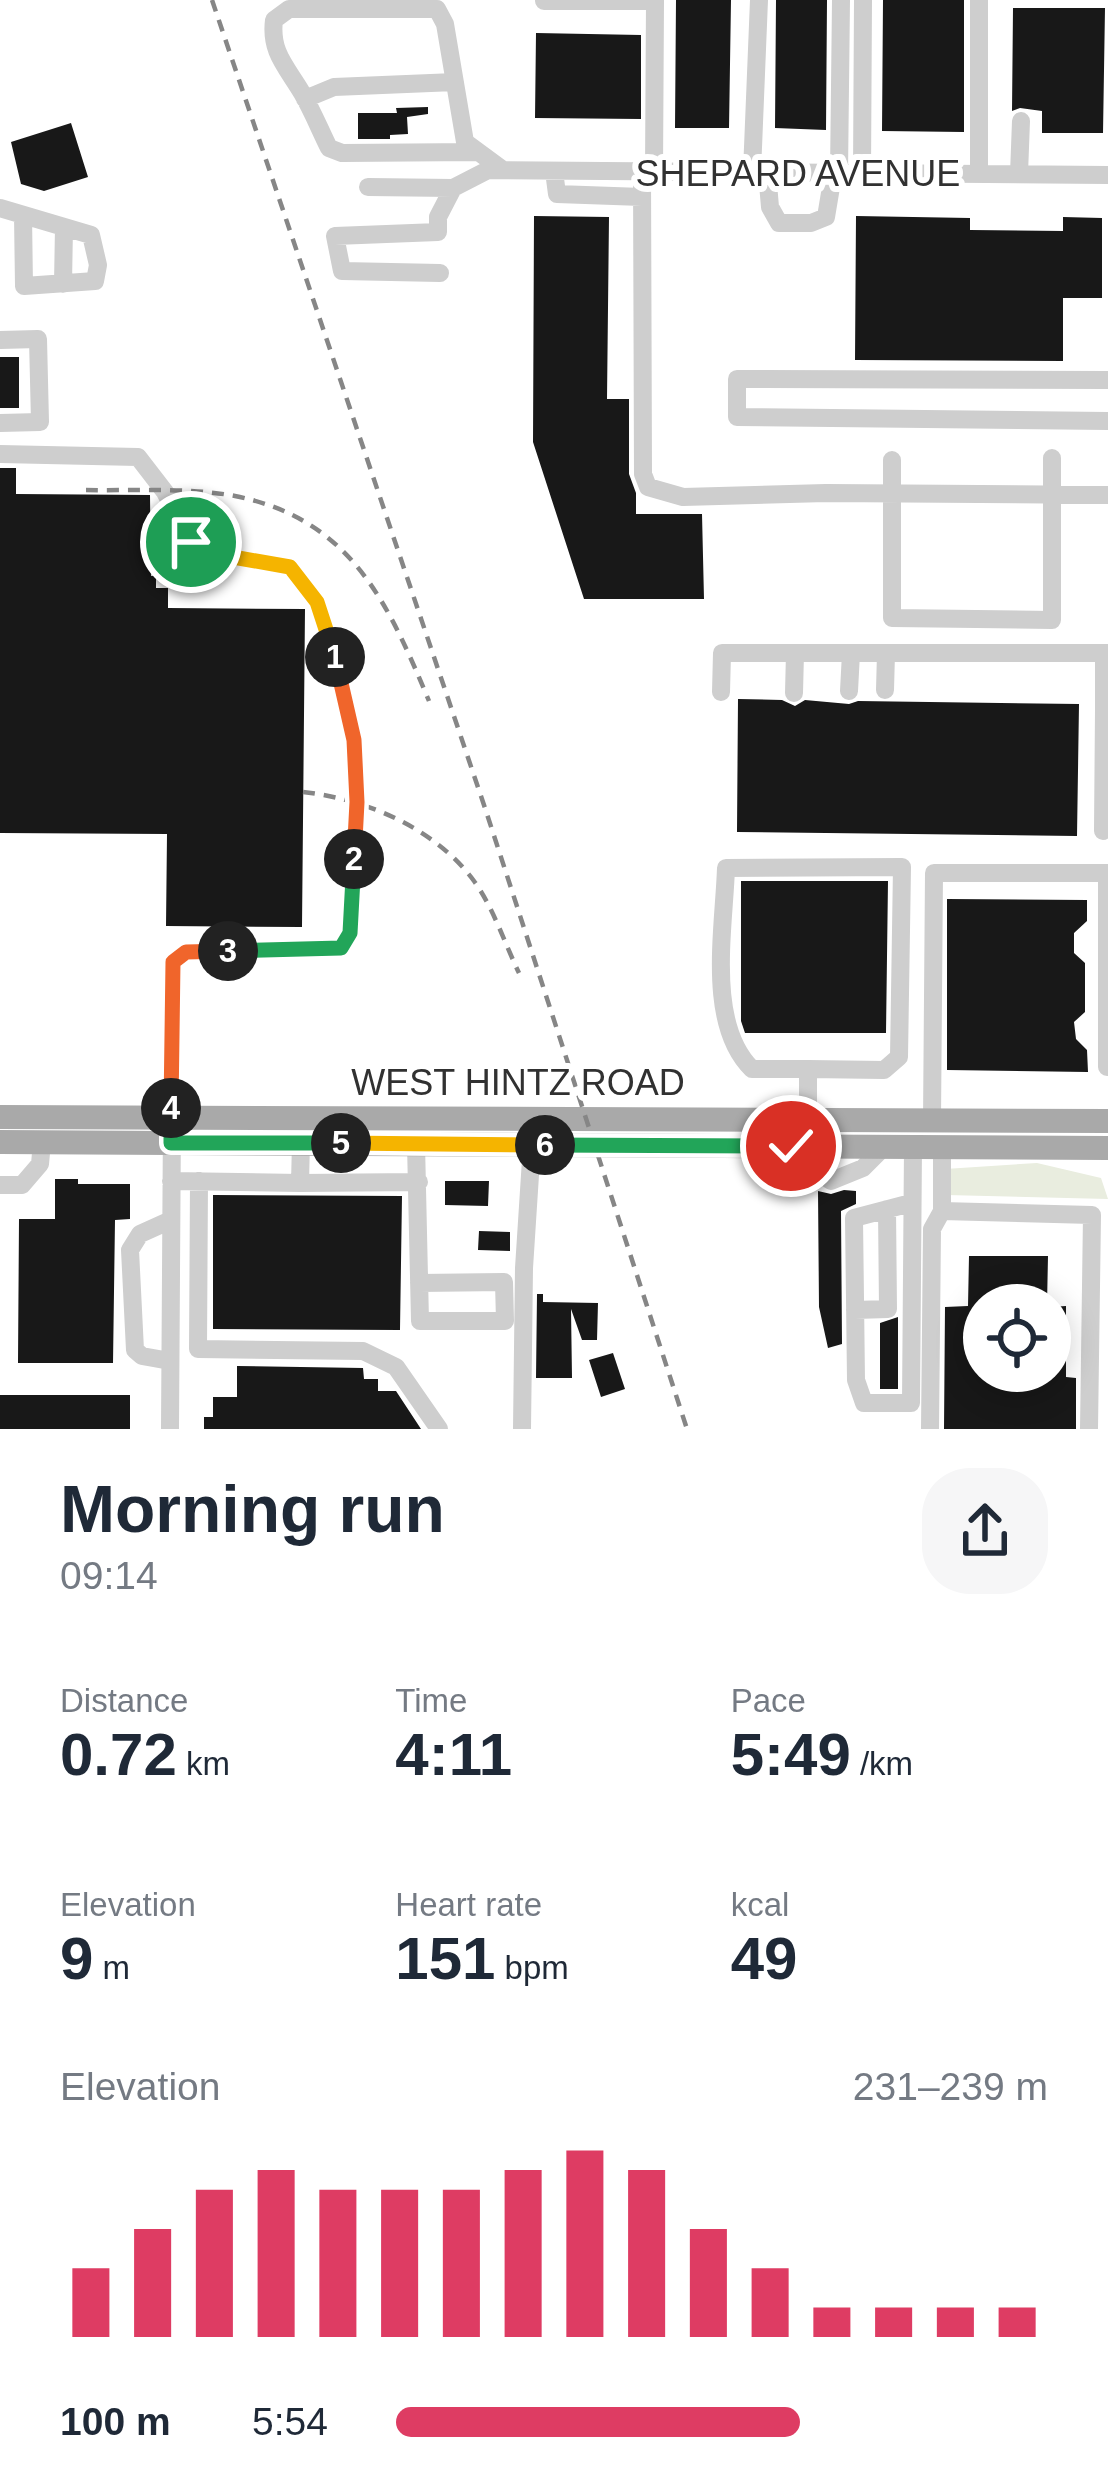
<!DOCTYPE html>
<meta charset="utf-8">
<style>
:root{--surface:#fff;--page:#f6f6f7;--text:#1f2937;--muted:#747a83;--accent:#de3c63}
body{margin:0;font-family:Arial,sans-serif;background:var(--page);color:var(--text);height:100vh;display:flex;flex-direction:column;font-size:45px;white-space:nowrap}
*{box-sizing:border-box;margin:0}
p{font-size:39px;color:var(--muted)}
.icon{flex:none;width:66px;height:66px;fill:none;stroke:currentColor;stroke-width:2;stroke-linecap:round;stroke-linejoin:round}
.map{position:relative;height:1429px;overflow:hidden}
.panel{display:flex;flex-direction:column;background:var(--surface);flex:1}
.panel>*{flex:none}
.buttons{position:absolute;left:963px;top:1284px;display:grid;gap:24px}
.buttons a{display:grid;place-items:center;width:108px;height:108px;border-radius:50%;background:var(--surface);box-shadow:0 6px 30px #0003;font-size:60px}
.pin{position:absolute;display:grid;place-items:center;width:102px;height:102px;color:#fff;margin:-51px;border:6px solid #fff;border-radius:50%;box-shadow:0 3px 12px #0007}
.km{position:absolute;width:60px;height:60px;margin:-30px;border-radius:50%;background:#222;color:#fff;font-size:33px;line-height:60px;text-align:center}
.round{display:grid;place-items:center;flex:none;width:126px;height:126px;border-radius:48px;background:var(--page)}
.head{display:flex;align-items:center;justify-content:space-between;height:204px;padding:0 60px}
h1{font-size:66px;font-weight:700;line-height:90px}
.stats{display:grid;grid-template-columns:repeat(3,1fr);gap:18px;height:204px;padding:12px 60px}
.stats div{display:grid;align-content:center}
.stats b{font-size:60px;font-weight:700}
.stats small{font-size:33px;font-weight:400}
.stats p{font-size:33px}
.chart{height:336px;padding:24px 60px}
.chart p{display:flex;justify-content:space-between}
.chart svg{width:100%;height:216px;margin-top:12px;stroke:var(--accent);stroke-width:6}
ul{padding:0 60px;list-style:none;font-size:39px}
li{display:grid;grid-template-columns:192px 144px 1fr;align-items:center;height:90px}
li i{height:30px;border-radius:15px;background:var(--accent)}
.map>svg:first-child{display:block}
.green{fill:#e9eddf}
.building{fill:#181818}
.lines{fill:none;stroke-linecap:round;stroke-linejoin:round}
.minor{stroke:#cecece;stroke-width:18}
.major{stroke:#a9a9a9;stroke-width:24}
.rail{stroke:#868686;stroke-width:4.5;stroke-dasharray:12 9;stroke-linecap:butt}
.split-1-casing{stroke:#fff;stroke-width:24}
.split-2-casing{stroke:#fff;stroke-width:24}
.split-3-casing{stroke:#fff;stroke-width:24}
.split-4-casing{stroke:#fff;stroke-width:24}
.split-5-casing{stroke:#fff;stroke-width:24}
.split-6-casing{stroke:#fff;stroke-width:24}
.split-7-casing{stroke:#fff;stroke-width:24}
.split-1{stroke:#f5b400;stroke-width:15}
.split-2{stroke:#f0652b;stroke-width:15}
.split-3{stroke:#22a559;stroke-width:15}
.split-4{stroke:#f0652b;stroke-width:15}
.split-5{stroke:#22a559;stroke-width:15}
.split-6{stroke:#f5b400;stroke-width:15}
.split-7{stroke:#22a559;stroke-width:15}
.labels{text-anchor:middle;stroke-width:12;stroke-linejoin:round;paint-order:stroke}
.street-label{font-size:36px;fill:#313131;stroke:#fff}
</style>
<div class="map">
<svg width="1108" height="1429" viewBox="0 0 1108 1429">
<rect width="100%" height="100%" fill="#fff"/>
<!-- green -->
<path class="green" d="M1037,1163L1101,1178L1108,1199L946,1195L945,1169Z"/>
<!-- building -->
<path class="building" d="M676,0H731L729,128H675Z
M776,0H827L826,130L775,128Z
M883,0H964V132L882,131Z
M1013,8H1105L1103,133H1042V111L1020,108L1012,111Z
M536,33L641,35V119L535,118Z
M428,107V114L407,117L408,134L390,135V139H358V113H397L396,108Z
M71,123L88,177L44,191L21,184L11,142Z
M534,216L609,217L607,399H629V474L636,493V514H702L704,599H584L533,442Z
M856,216L970,218V230L1063,231V217L1102,218V298H1063V361L855,360Z
M0,357H19V408H0Z
M0,468H16V494L150,495L151,576H156V588H168V608L305,609L302,927L166,926L167,834L0,833Z
M738,699L782,700L795,706L805,700L849,704L858,701L1079,704L1077,836L737,832Z
M741,881H888L886,1033H745L741,1021Z
M947,899L1087,900V921L1074,933V953L1085,963V1012L1074,1022L1076,1039L1087,1050L1088,1072L947,1070Z
M55,1179H78V1184H130V1219L115,1220L113,1363H18L19,1219H55Z
M445,1181H489L488,1206L445,1205Z
M844,1190L856,1191V1204L841,1211L842,1344L828,1348L819,1307L818,1191L831,1194Z
M213,1195L402,1196L400,1330L213,1329Z
M479,1231L510,1232V1251L478,1250Z
M969,1256H1048L1047,1305H984V1371H1050V1307L1066,1306V1377L1076,1378V1429H944L945,1307L968,1306Z
M537,1294H543V1302L598,1303L597,1340H582L571,1309L572,1378H536Z
M898,1317V1389H880V1323Z
M613,1353L625,1389L601,1397L589,1360Z
M237,1366L363,1368L364,1379H378V1391H396L421,1429H204V1417H213V1397H237Z
M0,1395H130V1429H0Z"/>
<g class="lines">
<!-- minor -->
<path class="minor" d="M544,1H655L654,171
M305,99L334,87L455,82
M477,152L342,153L329,148C320,130 312,110 302,93C286,66 270,52 274,20L289,9H437L445,24L465,142L503,170
M554,171L557,194L642,197
M642,171L643,474L648,487L683,497L826,493L1108,495
M752,172L759,0
M767,172L770,207L779,223H811L826,217L831,187L839,173L841,0
M862,173L863,0
M979,174V0
M1019,174L1021,121
M368,187L453,188L488,170L1108,175
M0,208L91,235L98,265L95,281L24,286L23,215
M440,273L342,271L335,236L438,232V217L453,188
M63,284L64,227
M0,340L38,339L40,422L0,423
M1108,380L737,379V417L1108,421
M0,454L138,457L165,492L191,542L216,554L290,567L317,602L330,636L354,741L357,802L349,933L341,948L186,952L173,962L170,1429
M892,460V618L1052,620V458
M1104,653V710
M885,690L886,653
M849,691L851,653
M721,692L722,653H1108
M794,693L795,653
M1103,831L1104,710H1108
M808,1120V1069L884,1070L899,1057L902,867L726,868C724,929 706,1024 752,1069H808
M932,1121L934,873H1107V1067
M301,1142L300,1183L419,1182
M416,1144L420,1321H505L504,1282L419,1283
M791,1146L801,1162L831,1181L863,1168L884,1147
M942,1147V1211L1092,1215L1089,1429
M171,1181L300,1183
M199,1181L198,1349L363,1351L396,1367L439,1429
M0,1185H22L40,1164L42,1142
M911,1203L854,1218L856,1380L864,1403H911L913,1147
M855,1310L888,1309L887,1209
M170,1361L142,1356L135,1350L130,1250L140,1234L171,1220
M522,1429L524,1268L532,1144
M930,1429L932,1229L942,1211"/>
<!-- major -->
<path class="major" d="M0,1117L1108,1121
M0,1142L1108,1148"/>
<!-- rail -->
<path class="rail" d="M212,0L485,808L687,1429
M86,490C134,491 187,487 235,496C351,519 388,603 429,701
M303,792C366,799 435,828 474,881C493,907 505,944 519,973"/>
</g>
<g class="lines">
<!-- split-1 casing -->
<g class="split-1-casing">
<path id="split-1" d="M191,542L216,554L290,567L317,602L335,657"/>
</g>
<!-- split-2 casing -->
<g class="split-2-casing">
<path id="split-2" d="M335,657L354,740L357,802L354,859"/>
</g>
<!-- split-3 casing -->
<g class="split-3-casing">
<path id="split-3" d="M228,951L341,948L350,933L354,859"/>
</g>
<!-- split-4 casing -->
<g class="split-4-casing">
<path id="split-4" d="M171,1108L173,962L186,952L228,951"/>
</g>
<!-- split-5 casing -->
<g class="split-5-casing">
<path id="split-5" d="M171,1108V1143H341"/>
</g>
<!-- split-6 casing -->
<g class="split-6-casing">
<path id="split-6" d="M341,1143L545,1145"/>
</g>
<!-- split-7 casing -->
<g class="split-7-casing">
<path id="split-7" d="M545,1145L791,1146"/>
</g>
<!-- split-1 -->
<use href="#split-1" class="split-1"/>
<!-- split-2 -->
<use href="#split-2" class="split-2"/>
<!-- split-3 -->
<use href="#split-3" class="split-3"/>
<!-- split-4 -->
<use href="#split-4" class="split-4"/>
<!-- split-5 -->
<use href="#split-5" class="split-5"/>
<!-- split-6 -->
<use href="#split-6" class="split-6"/>
<!-- split-7 -->
<use href="#split-7" class="split-7"/>
</g>
<g class="labels">
<!-- street labels -->
<g class="street-label">
<text x="798" y="186">SHEPARD AVENUE</text>
<text x="518" y="1095">WEST HINTZ ROAD</text>
</g>
</g>
</svg>
<div class="buttons">
<a><svg class="icon" aria-label="locate" viewBox="0 0 24 24"><circle cx="12" cy="12" r="6"/><path d="M12 2v4M12 18v4M2 12h4M18 12h4"/></svg></a>
</div>
<div class="pin" style="left:191px;top:542px;background:#1e9e55"><svg class="icon" aria-label="arrive" viewBox="0 0 24 24"><path d="M6 21V4h12l-3 4 3 4H6"/></svg></div>
<div class="pin" style="left:791px;top:1146px;background:#d93025"><svg class="icon" aria-label="check" viewBox="0 0 24 24"><path d="M5 12l5 5 9-10"/></svg></div>
<b class="km" style="left:335px;top:657px">1</b>
<b class="km" style="left:354px;top:859px">2</b>
<b class="km" style="left:228px;top:951px">3</b>
<b class="km" style="left:171px;top:1108px">4</b>
<b class="km" style="left:341px;top:1143px">5</b>
<b class="km" style="left:545px;top:1145px">6</b>
</div>
<section class="panel">
<div class="head"><div><h1>Morning run</h1><p>09:14</p></div><a class="round"><svg class="icon" aria-label="share" viewBox="0 0 24 24"><path d="M12 15V3M7 8l5-5 5 5M5 13v7h14v-7"/></svg></a></div>
<div class="stats">
<div><p>Distance</p><b>0.72<small> km</small></b></div>
<div><p>Time</p><b>4:11</b></div>
<div><p>Pace</p><b>5:49<small> /km</small></b></div>
</div>
<div class="stats">
<div><p>Elevation</p><b>9<small> m</small></b></div>
<div><p>Heart rate</p><b>151<small> bpm</small></b></div>
<div><p>kcal</p><b>49</b></div>
</div>
<div class="chart"><p><span>Elevation</span>231–239 m</p>
<svg viewBox="0 0 160 44" preserveAspectRatio="none"><path d="M5 44V30M15 44V22M25 44V14M35 44V10M45 44V14M55 44V14M65 44V14M75 44V10M85 44V6M95 44V10M105 44V22M115 44V30M125 44V38M135 44V38M145 44V38M155 44V38"/></svg>
</div>
<ul>
<li><b>100 m</b>5:54<i style="width:62%"></i></li>
</ul>
</section>
